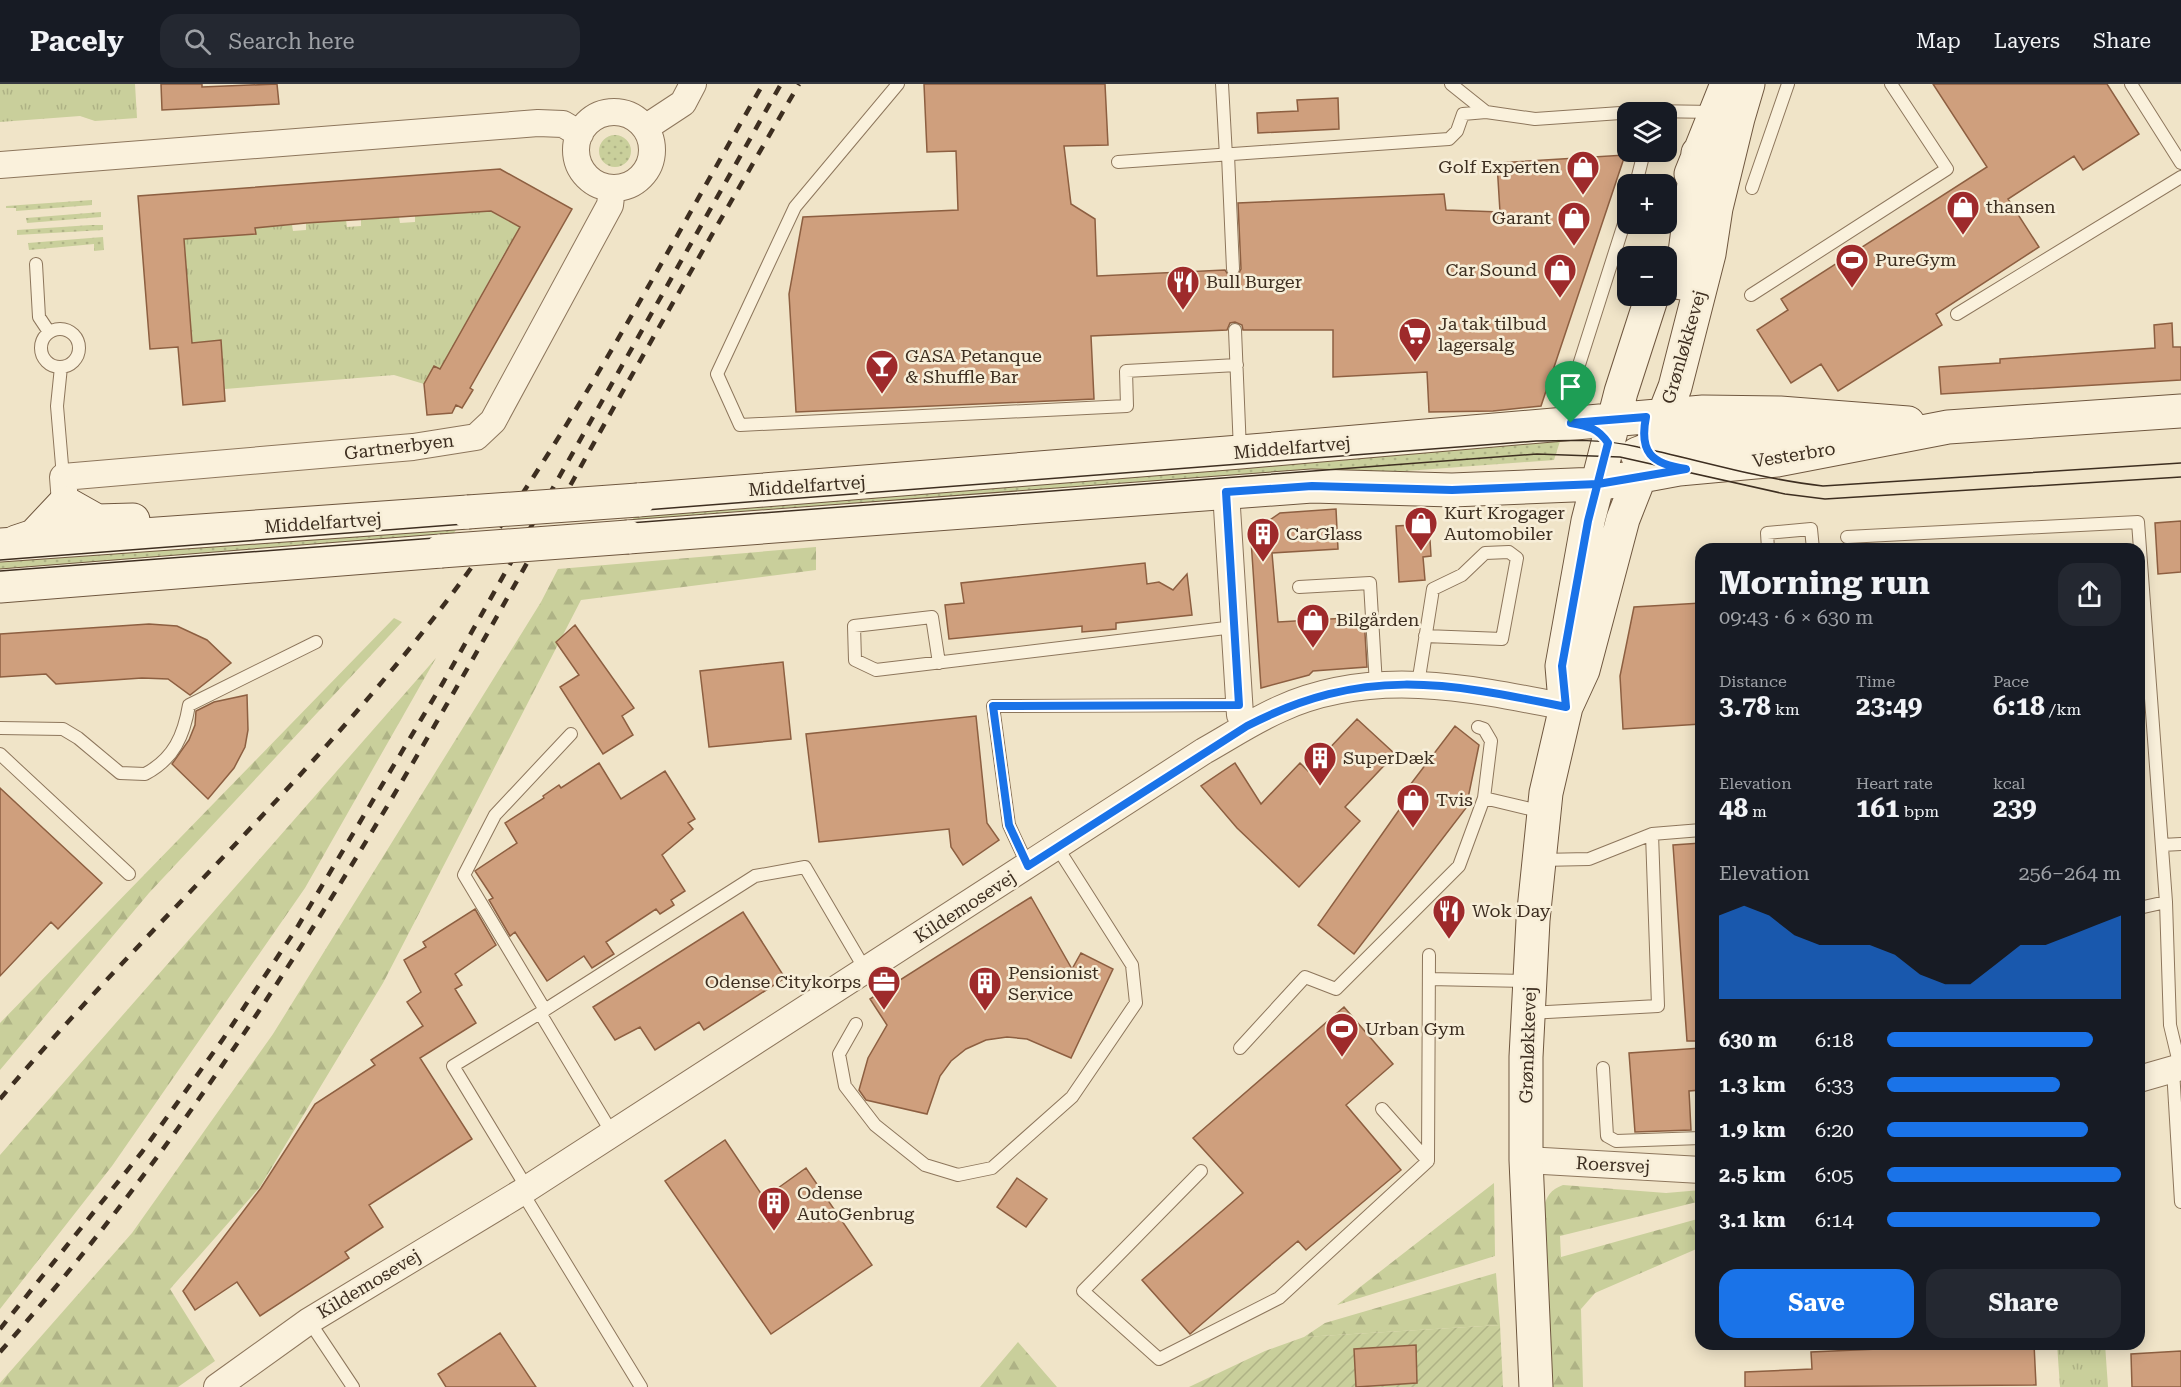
<!DOCTYPE html>
<meta charset="utf-8">
<style>
:root{--surface:#171b24;--page:#242831;--text:#f1f3f6;--muted:#9ea1a6;--line:#363941;--accent:#1a73e8}
body{margin:0;font-family:"Roboto Serif",serif;background:var(--page);color:var(--text);height:100vh;display:flex;flex-direction:column;font-size:22px;white-space:nowrap}
*{box-sizing:border-box;margin:0}
p{font-size:20px;color:var(--muted)}
.icon{flex:none;width:33px;height:33px;fill:none;stroke:currentColor;stroke-width:2;stroke-linecap:round;stroke-linejoin:round}
.map{position:relative;flex:1;overflow:hidden}
.panel{position:absolute;left:1695px;top:459px;width:450px;height:807px;display:flex;flex-direction:column;background:var(--surface);border-radius:18px;box-shadow:0 3px 15px #0003}
.panel>*{flex:none}
.controls{position:absolute;left:1617px;top:18px;display:grid;gap:12px}
.controls a{display:grid;place-items:center;width:60px;height:60px;border-radius:12px;background:var(--surface);box-shadow:0 3px 15px #0003;font-size:30px}
.pin{position:absolute;display:grid;place-items:center;width:51px;height:51px;color:#fff;margin:-62px -26px;border-radius:50% 50% 50% 0;rotate:-45deg;box-shadow:0 0 6px #0007}
.pin .icon{rotate:45deg}
.round{display:grid;place-items:center;flex:none;width:63px;height:63px;border-radius:18px;background:var(--page)}
.headline{display:flex;align-items:center;justify-content:space-between;height:102px;padding:0 24px}
h1{font-size:33px;font-weight:700;line-height:45px}
.figures{display:grid;grid-template-columns:repeat(3,1fr);gap:9px;height:102px;padding:6px 24px}
.figures div{display:grid;align-content:center}
.figures b{font-size:26px;font-weight:700}
.figures small{font-size:16px;font-weight:400}
.figures p{font-size:16px}
.chart{height:168px;padding:12px 24px}
.chart p{display:flex;justify-content:space-between}
.chart svg{width:100%;height:108px;margin-top:6px;fill:var(--accent);opacity:.7}
.action{display:flex;gap:12px;margin-top:auto;padding:12px 24px}
.action a{flex:1;height:69px;border-radius:18px;background:var(--accent);color:#fff;font-size:24px;font-weight:700;line-height:69px;text-align:center}
.action a+a{background:var(--page);color:var(--text)}
ul{padding:0 24px;list-style:none;font-size:20px}
li{display:grid;grid-template-columns:96px 72px 1fr;align-items:center;height:45px}
li i{height:15px;border-radius:8px;background:var(--accent)}
header{display:flex;align-items:center;gap:36px;box-sizing:border-box;height:84px;padding:0 30px;background:var(--surface);border-bottom:2px solid var(--line)}
header strong{font-size:28px}
nav{display:flex;gap:33px;margin-inline-start:auto;font-size:21px}
.search{width:420px;height:54px;background:var(--page);display:flex;align-items:center;gap:15px;box-sizing:border-box;padding:0 21px;border-radius:18px;color:var(--muted);font-size:22px}
.map>svg:first-child{display:block}
.grass{fill:url(#grass-dots)}
.forest{fill:url(#forest-firs)}
.park{fill:url(#park-tufts)}
.garden{fill:url(#garden-furrows)}
.building{fill:#cf9f7d;stroke:#8d5f41;stroke-width:1.5}
.lines{fill:none;stroke-linecap:round;stroke-linejoin:round}
.lane-casing{stroke:#8d765c;stroke-width:14}
.street-casing{stroke:#8d765c;stroke-width:28}
.secondary-casing{stroke:#6f573f;stroke-width:35}
.lane{stroke:#faf1dc;stroke-width:12}
.street{stroke:#faf1dc;stroke-width:26}
.secondary{stroke:#faf1dc;stroke-width:33}
.tram{stroke:#3d2e20;stroke-width:1.5}
.rail{stroke:#3d2e20;stroke-width:4.5;stroke-dasharray:10 10;stroke-linecap:butt}
.secondary-bridge-casing{stroke:#6f573f;stroke-width:35;stroke-linecap:butt}
.secondary-bridge{stroke:#faf1dc;stroke-width:33}
.route-casing{stroke:#fff;stroke-width:12}
.route{stroke:#1a73e8;stroke-width:8}
.labels{text-anchor:middle;stroke-width:5;stroke-linejoin:round;paint-order:stroke}
.poi-label{font-size:18px;fill:#3d2e20;stroke:#f7eed8;text-anchor:start}
.street-label{font-size:18px;fill:#3d2e20;stroke:#f7eed8}
</style>
<header>
<strong>Pacely</strong>
<div class="search"><svg class="icon" aria-label="search" viewBox="0 0 24 24"><circle cx="10" cy="10" r="6"/><path d="M15 15l6 6"/></svg>Search here</div>
<nav><a>Map</a><a>Layers</a><a>Share</a></nav>
</header>
<div class="map">
<svg width="2181" height="1303" viewBox="0 0 2181 1303">
<defs>
<pattern id="grass-dots" width="8" height="8" patternUnits="userSpaceOnUse" patternTransform="scale(1.5)"><rect width="8" height="8" fill="#c9cf9b"/><path d="M2 2h.1M6 6h.1" fill="none" stroke="#aeb285" stroke-width="1.8" stroke-linecap="round"/></pattern>
<pattern id="forest-firs" width="22" height="20" patternUnits="userSpaceOnUse" patternTransform="scale(1.5)"><rect width="22" height="20" fill="#c9cf9b"/><path d="M5 1l3.5 6h-7zM16 11l3.5 6h-7z" fill="#aeb285"/></pattern>
<pattern id="park-tufts" width="24" height="20" patternUnits="userSpaceOnUse" patternTransform="scale(1.5)"><rect width="24" height="20" fill="#c9cf9b"/><path d="M3 7l-1-3M5 7V3M7 7l1-3M15 17l-1-3M17 17v-4M19 17l1-3" fill="none" stroke="#aeb285"/></pattern>
<pattern id="garden-furrows" width="10" height="10" patternUnits="userSpaceOnUse" patternTransform="scale(1.5)"><rect width="10" height="10" fill="#c9cf9b"/><path d="M-1 1l2-2M0 10L10 0M9 11l2-2" fill="none" stroke="#aeb285"/></pattern>
</defs>
<rect width="100%" height="100%" fill="#f0e4c8"/>
<!-- grass -->
<path class="grass" d="M599 67a16 16 0 1 1 32 0a16 16 0 1 1-32 0Z
M92,116V121L16,127V124H6V122Z
M101,128V133L27,139L26,134Z
M91,141H103V146L17,151V146Z
M103,153L104,166L94,167V160L29,166L28,159Z
M1562,351L1554,376L630,445L637,422Z
M463,436L446,460L0,495V470Z"/>
<!-- forest -->
<path class="forest" d="M816,463V486L581,516L383,899L260,1103L170,1205L215,1277L178,1303H0V1299L132,1149L273,950L541,518L558,485Z
M394,534L402,538L149,809L0,986V939Z
M436,574L305,804L112,1082L0,1225V1071Z
M1494,1099L1495,1172L1337,1221Z
M1563,1101L1666,1109L1701,1106V1117L1560,1152L1561,1173L1701,1134V1163L1595,1209L1581,1225L1583,1303H1551L1543,1125C1547,1112 1550,1106 1563,1101Z
M1496,1189L1500,1241L1304,1253L1325,1239Z
M1018,1258L1057,1303H980Z"/>
<!-- park -->
<path class="park" d="M0,0H135L137,34L95,37L80,32L0,38Z
M491,127L527,147L505,168L440,285L434,283L424,300L394,291L225,305L221,257L192,259L184,150L225,152V148L245,146V151H255V144L292,141L293,147L306,146V139L346,136L347,143L361,142V136L399,133L400,139L415,138V132Z
M2057,1260H2105L2108,1303H2060Z"/>
<!-- garden -->
<path class="garden" d="M1500,1241L1503,1303H1189L1265,1267L1304,1253Z"/>
<!-- building -->
<path class="building" d="M161,0H202V3L277,0L279,20L162,26Z
M924,0H1105L1108,61L1064,62L1071,120L1095,135L1097,192L1225,186L1229,192H1237L1241,185L1238,119L1444,110L1446,126L1500,128L1497,79L1625,71L1541,322L1493,327L1429,328L1427,288L1333,293V246H1243L1242,241L1235,238L1230,239L1227,246L1091,252L1094,315L796,328L789,210L803,133L958,126L956,67L927,68Z
M1933,0H2107L2139,50L2083,86L2074,72L2008,115L2039,163L1936,230L1942,241L1838,307L1821,280L1791,299L1757,246L1788,226L1781,215L1987,83Z
M1338,14L1339,45L1258,49L1257,29L1298,27L1297,16Z
M500,85L572,125L470,304L473,306L462,324L456,321L452,329L427,331L424,300L434,282L440,285L520,143L491,127L306,139L255,144L256,150L184,155L192,259L221,256L225,317L183,321L178,263L150,265L138,112Z
M2172,239L2173,263H2181V296L1941,310L1939,283L2000,279V275L2155,264L2154,241Z
M1336,425L1338,465L1272,469L1278,538L1364,533L1367,583L1313,587L1309,591L1261,604L1250,441L1264,440L1280,429Z
M2181,437V488L2158,490L2155,439Z
M1429,440L1431,472L1423,473L1425,496L1399,498L1396,442Z
M1145,479L1147,500L1159,498L1173,506L1187,490L1192,531L1116,539V545L1082,548V542L949,555L945,521L964,519L961,499Z
M1701,519V640L1623,645L1620,592L1634,523Z
M149,540L177,542L207,556L231,579L190,611L168,595L142,594L56,600L46,590L0,593V550Z
M575,541L634,624L622,632L633,651L603,670L560,603L579,591L556,558Z
M783,578L791,655L709,663L700,587Z
M247,611L248,646L245,663L234,684L208,715L172,680L189,656L195,641L196,627L214,618Z
M976,632L987,739L999,756L963,781L951,763L949,745L819,758L806,650Z
M1357,635L1395,670L1345,723L1360,737L1299,803L1237,744L1201,702L1235,679L1261,720L1300,679L1308,687Z
M1455,642L1479,661L1466,724L1354,870L1318,841L1411,709L1407,705Z
M599,679L621,715L665,687L695,735L688,739L693,745L662,771L685,807L671,816L674,821L660,830L656,825L606,858L614,870L592,884L584,872L547,897L515,848L510,852L489,816L493,814L475,787L517,759L505,739L544,714L543,712L559,701L561,704Z
M0,704L102,799L58,845L51,838L0,892Z
M1701,759V957H1687L1673,761Z
M1031,813L1072,885L1081,869L1113,885L1071,974L1027,955L1007,953L986,956L966,965L951,977L940,992L927,1030L866,1016L859,1006L868,974L887,941L870,915Z
M475,825L496,861L455,890L462,901L455,905L476,939L420,974L472,1055L369,1121L383,1143L345,1168L349,1174L260,1232L237,1198L195,1226L183,1207L261,1104L315,1020L375,981L371,976L423,942L407,918L421,908L404,876L426,863L423,858Z
M743,828L785,894L704,946L699,938L655,966L640,943L615,956L593,923Z
M1344,923L1393,980L1346,1021L1401,1086L1306,1166L1298,1157L1190,1250L1142,1196L1243,1109L1193,1054Z
M1701,964V1006L1689,1007L1691,1046L1635,1048L1629,969Z
M725,1056L764,1114L806,1084L872,1181L771,1250L665,1097Z
M1017,1094L1047,1115L1026,1143L997,1123Z
M500,1249L536,1303H446L438,1290Z
M1990,1260H2034L2036,1301L1745,1303V1288L1812,1285L1811,1268Z
M1416,1261L1417,1299L1356,1303L1354,1265Z
M2181,1267V1303H2132L2131,1270Z"/>
<g class="lines">
<!-- lane casing -->
<g class="lane-casing">
<path id="lane" d="M898,0L795,123L717,290L740,341L1127,322L1126,287L1237,281
M1222,0L1226,72
M1451,0L1486,28L1535,35L1649,27L1714,28
M2131,0L2181,79
M1228,71L1233,185
M1118,78L1449,55L1457,47L1463,30L1486,28
M1636,100L1644,68
M1752,104L1788,0
M36,180L39,233L49,248
M1751,211L1947,85L1891,0
M1957,230L2181,93
M41 264a19 19 0 1 1 38 0a19 19 0 1 1-38 0Z
M1235,246L1240,367
M61,283L57,322L63,393
M1571,306L1628,127
M1847,453L2138,438L2166,818L2170,941L2180,983
M1768,465L1767,449L1811,445L1813,465
M1299,503L1370,499L1376,601
M939,579L932,533L854,542L855,576L876,586L1234,543
M1418,600L1433,505L1462,491L1485,469L1509,468L1517,474L1502,555L1425,552
M1478,643L1484,645L1491,657L1484,714L1543,728
M0,644L63,645L78,654L120,689L145,690C174,675 184,651 189,621L316,558
M0,670L129,790
M2162,761L2181,760
M1540,776L1589,775L1652,750L1701,746
M1028,782L1009,741L993,622L1239,621
M2139,824L2166,818
M1429,895L1528,897
M545,926L464,791L495,731L571,650
M540,929L755,792L805,783L866,887
M1529,929L1658,922L1652,750
M856,940L839,970L845,1002L875,1041L925,1081L958,1091L992,1084L1072,1013L1136,919L1132,881L1057,763
M1240,964L1305,893L1336,905L1459,782L1484,714
M1603,984L1607,1052L1616,1057L1701,1054
M2173,986L2181,1118
M1382,1025L1428,1077L1429,871
M1201,1087L1083,1207L1159,1275L1279,1214L1428,1077
M527,1104L453,982L540,929L612,1049
M522,1108L641,1303
M309,1237L353,1303"/>
</g>
<!-- street casing -->
<g class="street-casing">
<path id="street" d="M576 66a38 38 0 1 1 76 0a38 38 0 1 1-76 0Z
M645,44L683,19L693,0
M0,81L538,39L563,40L580,50
M1226,408L1240,631L1247,642
M65,419L63,393L413,363L476,353L493,337L610,121L612,104
M2139,995L2181,983
M1526,1076L1701,1086
M217,1303L309,1237L522,1108L1204,667C1229,653 1253,637 1280,625C1372,583 1471,604 1566,623"/>
</g>
<!-- secondary casing -->
<g class="secondary-casing">
<path id="secondary" d="M1691,90L1727,0
M1681,199L1698,69
M1637,370L1676,355L1823,350
M638,416L1240,368L1703,328L1780,329L1908,339
M628,453L1312,402L1452,406L1598,400L1679,385L1777,376L1948,343L2181,327
M16,458L34,452L65,419L97,437L133,436
M0,461L468,428
M0,502L441,467
M1564,606L1562,582L1588,437L1621,308L1652,212
M1536,1303L1526,1076V973L1533,836L1546,709L1566,623L1583,586L1623,435L1675,303L1709,170L1716,124L1738,34L1748,0"/>
</g>
<!-- lane -->
<use href="#lane" class="lane"/>
<!-- street -->
<use href="#street" class="street"/>
<!-- secondary -->
<use href="#secondary" class="secondary"/>
<!-- tram -->
<path class="tram" d="M0,476L1536,357C1569,356 1605,355 1638,363C1699,376 1760,395 1823,402L2181,379
M0,487L1537,370L1620,373L1785,410L1825,415L2181,393"/>
<!-- rail -->
<path class="rail" d="M0,1015C134,857 288,717 418,554C554,384 655,188 763,0
M0,1245L142,1068L223,955L298,842L444,597L781,0
M0,1268C233,1005 405,698 575,393C648,261 723,131 799,0"/>
<!-- secondary-bridge casing -->
<g class="secondary-bridge-casing">
<path id="secondary-bridge" d="M468,428L638,416
M441,467L628,453"/>
</g>
<!-- secondary-bridge -->
<use href="#secondary-bridge" class="secondary-bridge"/>
</g>
<g class="lines">
<!-- route casing -->
<g class="route-casing">
<path id="route" d="M1571,339C1588,342 1598,344 1608,359L1588,437L1562,582L1566,623C1444,598 1363,582 1247,642L1028,782L1009,741L993,622L1239,621L1226,408L1312,402L1452,406L1598,400L1686,385C1651,380 1639,368 1646,333L1571,339"/>
</g>
<!-- route -->
<use href="#route" class="route"/>
</g>
<!-- icons -->
<defs>
<g id="shop-pin" transform="scale(1.725)"><path d="M0 17L-7.5 6A9.5 9.5 0 1 1 7.5 6Z" fill="#9e2a2b" stroke="#f7eed8"/><path d="M-5-2.5h2.3a2.7 3.5 0 0 1 5.4 0H5L5.5 6h-11ZM-1.5-2.5h3a1.5 2.3 0 0 0-3 0Z" fill="#fff"/></g>
<g id="stadium-pin" transform="scale(1.725)"><path d="M0 17L-7.5 6A9.5 9.5 0 1 1 7.5 6Z" fill="#9e2a2b" stroke="#f7eed8"/><path d="M0-5a6.5 5 0 1 0 0 10a6.5 5 0 1 0 0-10ZM-3.5-1.8h7v3.6h-7Z" fill="#fff"/></g>
<g id="restaurant-pin" transform="scale(1.725)"><path d="M0 17L-7.5 6A9.5 9.5 0 1 1 7.5 6Z" fill="#9e2a2b" stroke="#f7eed8"/><path d="M-5-6h1v4h1v-4h1v4h1v-4h1v5L-1.5 .5V6h-2V.5L-5-1ZM5-6V6H3V1.5H1.5Q1.5-4 5-6Z" fill="#fff"/></g>
<g id="supermarket-pin" transform="scale(1.725)"><path d="M0 17L-7.5 6A9.5 9.5 0 1 1 7.5 6Z" fill="#9e2a2b" stroke="#f7eed8"/><path d="M-6-5.5h2.5l.6 2H6L4.5 2H-2.5L-4.4-4H-6ZM-1.5 3.2a1.3 1.3 0 1 0 .1 0ZM3 3.2a1.3 1.3 0 1 0 .1 0Z" fill="#fff"/></g>
<g id="bar-pin" transform="scale(1.725)"><path d="M0 17L-7.5 6A9.5 9.5 0 1 1 7.5 6Z" fill="#9e2a2b" stroke="#f7eed8"/><path d="M-6-5H6L.8 .8V4.5H3.5V6h-7V4.5H-.8V.8Z" fill="#fff"/></g>
<g id="building-pin" transform="scale(1.725)"><path d="M0 17L-7.5 6A9.5 9.5 0 1 1 7.5 6Z" fill="#9e2a2b" stroke="#f7eed8"/><path d="M-4-6H4V6H1V3H-1V6H-4ZM-2.5-4.3h1.7v1.8h-1.7ZM.8-4.3h1.7v1.8H.8ZM-2.5-1h1.7V.8h-1.7ZM.8-1h1.7V.8H.8Z" fill="#fff"/></g>
<g id="office-pin" transform="scale(1.725)"><path d="M0 17L-7.5 6A9.5 9.5 0 1 1 7.5 6Z" fill="#9e2a2b" stroke="#f7eed8"/><path d="M-6-3h4V-5.5h4V-3h4V5H-6ZM-1-4.5V-3h2v-1.5ZM-6 0V1H6V0Z" fill="#fff"/></g>
</defs>
<g fill-rule="evenodd">
<use href="#shop-pin" x="1583" y="83"/>
<use href="#shop-pin" x="1963" y="123"/>
<use href="#shop-pin" x="1574" y="134"/>
<use href="#stadium-pin" x="1852" y="176"/>
<use href="#shop-pin" x="1560" y="186"/>
<use href="#restaurant-pin" x="1183" y="198"/>
<use href="#supermarket-pin" x="1415" y="250"/>
<use href="#bar-pin" x="882" y="282"/>
<use href="#shop-pin" x="1421" y="439"/>
<use href="#building-pin" x="1263" y="450"/>
<use href="#shop-pin" x="1313" y="536"/>
<use href="#building-pin" x="1320" y="674"/>
<use href="#shop-pin" x="1413" y="716"/>
<use href="#restaurant-pin" x="1449" y="827"/>
<use href="#office-pin" x="884" y="898"/>
<use href="#building-pin" x="985" y="899"/>
<use href="#stadium-pin" x="1342" y="945"/>
<use href="#building-pin" x="774" y="1119"/>
</g>
<g class="labels">
<!-- poi labels -->
<g class="poi-label">
<text x="1560" y="89" text-anchor="end">Golf Experten</text>
<text x="1986" y="129">thansen</text>
<text x="1551" y="140" text-anchor="end">Garant</text>
<text x="1875" y="182">PureGym</text>
<text x="1537" y="192" text-anchor="end">Car Sound</text>
<text x="1206" y="204">Bull Burger</text>
<text x="1438" y="246">Ja tak tilbud<tspan x="1438" dy="21">lagersalg</tspan></text>
<text x="905" y="278">GASA Petanque<tspan x="905" dy="21">&amp; Shuffle Bar</tspan></text>
<text x="1444" y="435">Kurt Krogager<tspan x="1444" dy="21">Automobiler</tspan></text>
<text x="1286" y="456">CarGlass</text>
<text x="1336" y="542">Bilgården</text>
<text x="1343" y="680">SuperDæk</text>
<text x="1436" y="722">Tvis</text>
<text x="1472" y="833">Wok Day</text>
<text x="1008" y="895">Pensionist<tspan x="1008" dy="21">Service</tspan></text>
<text x="861" y="904" text-anchor="end">Odense Citykorps</text>
<text x="1365" y="951">Urban Gym</text>
<text x="797" y="1115">Odense<tspan x="797" dy="21">AutoGenbrug</tspan></text>
</g>
<!-- street labels -->
<g class="street-label">
<text transform="translate(1684 263) rotate(-74)" y="6">Grønløkkevej</text>
<text transform="translate(399 363) rotate(-7)" y="6">Gartnerbyen</text>
<text transform="translate(1292 364) rotate(-5)" y="6">Middelfartvej</text>
<text transform="translate(1794 371) rotate(-9)" y="6">Vesterbro</text>
<text transform="translate(807 402) rotate(-4)" y="6">Middelfartvej</text>
<text transform="translate(323 439) rotate(-4)" y="6">Middelfartvej</text>
<text transform="translate(965 823) rotate(-33)" y="6">Kildemosevej</text>
<text transform="translate(1528 961) rotate(-88)" y="6">Grønløkkevej</text>
<text transform="translate(1613 1081) rotate(3)" y="6">Roersvej</text>
<text transform="translate(369 1200) rotate(-31)" y="6">Kildemosevej</text>
</g>
</g>
</svg>
<div class="controls">
<a><svg class="icon" aria-label="layers" viewBox="0 0 24 24"><path d="M12 4l9 5-9 5-9-5zM3 14l9 5 9-5"/></svg></a>
<a>+</a>
<a>−</a>
</div>
<div class="pin" style="left:1571px;top:339px;background:#1e9e55"><svg class="icon" aria-label="arrive" viewBox="0 0 24 24"><path d="M6 21V4h12l-3 4 3 4H6"/></svg></div>
<section class="panel">
<div class="headline"><div><h1>Morning run</h1><p>09:43 · 6 × 630 m</p></div><a class="round"><svg class="icon" aria-label="share" viewBox="0 0 24 24"><path d="M12 15V3M7 8l5-5 5 5M5 13v7h14v-7"/></svg></a></div>
<div class="figures">
<div><p>Distance</p><b>3.78<small> km</small></b></div>
<div><p>Time</p><b>23:49</b></div>
<div><p>Pace</p><b>6:18<small> /km</small></b></div>
</div>
<div class="figures">
<div><p>Elevation</p><b>48<small> m</small></b></div>
<div><p>Heart rate</p><b>161<small> bpm</small></b></div>
<div><p>kcal</p><b>239</b></div>
</div>
<div class="chart"><p><span>Elevation</span>256–264 m</p>
<svg viewBox="0 0 160 44" preserveAspectRatio="none"><path d="M0 44V10L10 6L20 10L30 18L40 22L50 22L60 22L70 26L80 34L90 38L100 38L110 30L120 22L130 22L140 18L150 14L160 10V44z"/></svg>
</div>
<ul>
<li><b>630 m</b>6:18<i style="width:88%"></i></li>
<li><b>1.3 km</b>6:33<i style="width:74%"></i></li>
<li><b>1.9 km</b>6:20<i style="width:86%"></i></li>
<li><b>2.5 km</b>6:05<i style="width:100%"></i></li>
<li><b>3.1 km</b>6:14<i style="width:91%"></i></li>
</ul>
<div class="action"><a>Save</a><a>Share</a></div>
</section>
</div>
